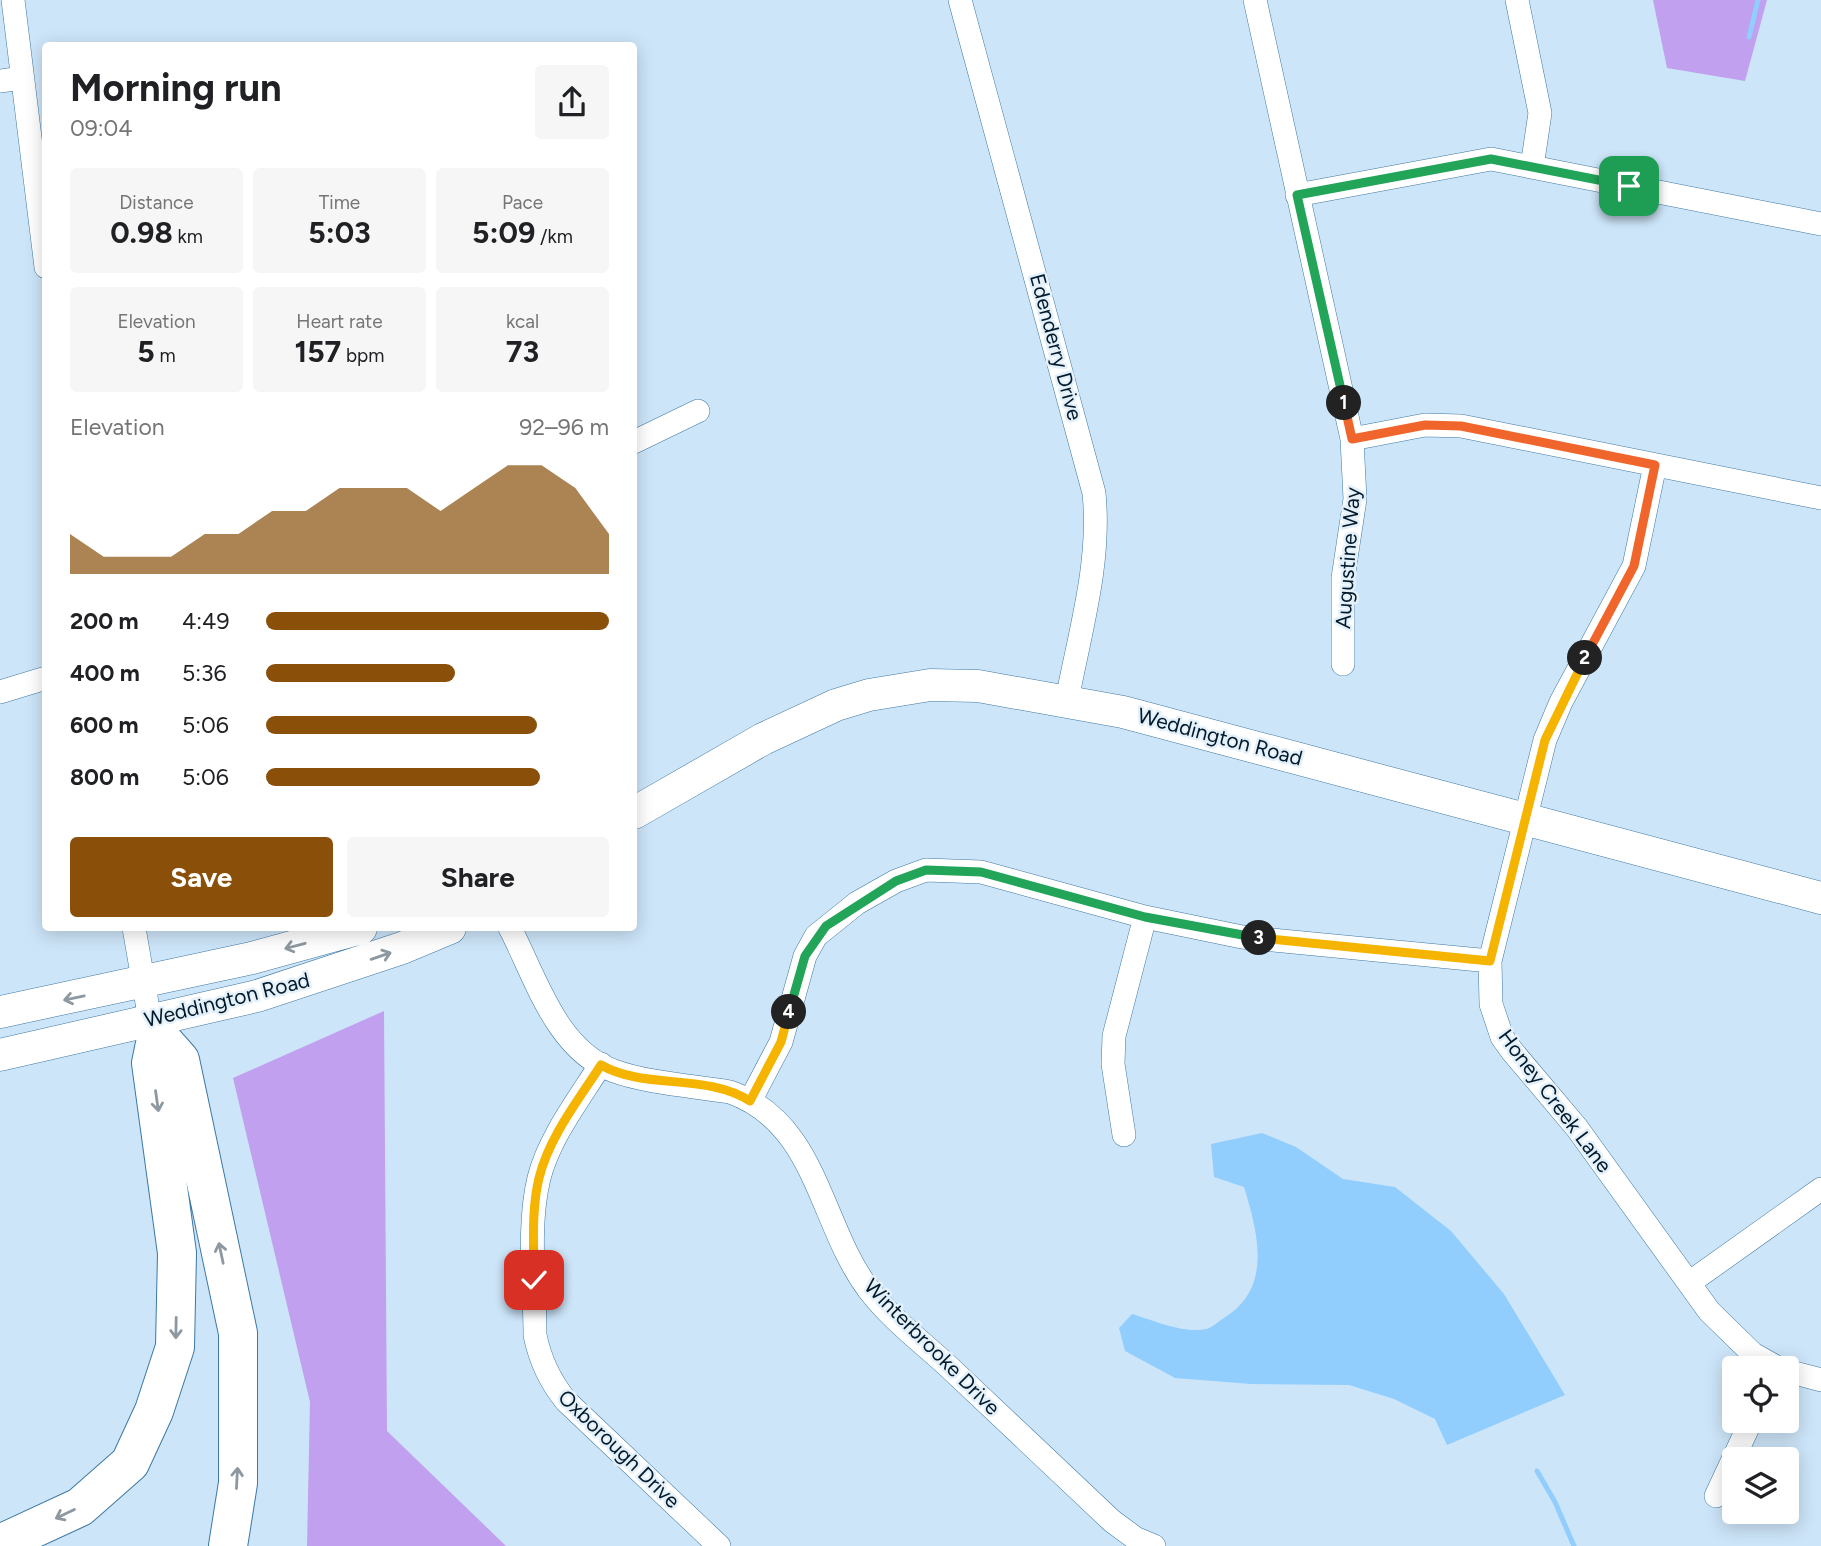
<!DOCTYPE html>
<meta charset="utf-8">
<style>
:root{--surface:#fff;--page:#f6f6f6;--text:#202124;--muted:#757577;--accent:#8a5009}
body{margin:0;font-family:Figtree,sans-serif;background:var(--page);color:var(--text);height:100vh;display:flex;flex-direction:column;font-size:26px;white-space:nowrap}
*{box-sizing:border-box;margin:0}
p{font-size:23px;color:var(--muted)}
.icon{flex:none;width:38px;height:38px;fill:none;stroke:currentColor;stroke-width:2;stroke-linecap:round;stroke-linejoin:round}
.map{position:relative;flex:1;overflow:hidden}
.sheet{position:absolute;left:42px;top:42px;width:595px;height:889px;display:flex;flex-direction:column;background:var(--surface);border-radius:7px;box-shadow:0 4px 18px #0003}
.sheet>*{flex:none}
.buttons{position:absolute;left:1722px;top:1356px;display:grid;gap:14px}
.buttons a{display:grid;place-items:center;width:77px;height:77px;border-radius:7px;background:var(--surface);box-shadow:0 4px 18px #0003;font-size:35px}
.pin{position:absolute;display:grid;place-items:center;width:60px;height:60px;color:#fff;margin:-30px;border-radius:14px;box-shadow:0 4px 10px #0006}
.km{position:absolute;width:35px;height:35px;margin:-18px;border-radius:50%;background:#222;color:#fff;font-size:19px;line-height:35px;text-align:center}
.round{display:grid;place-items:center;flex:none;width:74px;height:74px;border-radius:7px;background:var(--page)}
.summary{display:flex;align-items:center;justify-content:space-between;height:119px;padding:0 28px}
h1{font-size:38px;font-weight:700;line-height:52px}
.stats{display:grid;grid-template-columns:repeat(3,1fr);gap:10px;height:119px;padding:7px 28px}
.stats div{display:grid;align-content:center;border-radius:7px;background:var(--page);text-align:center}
.stats b{font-size:30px;font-weight:700}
.stats small{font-size:19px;font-weight:400}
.stats p{font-size:19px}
.chart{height:196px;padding:14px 28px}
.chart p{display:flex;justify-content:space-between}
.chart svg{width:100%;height:126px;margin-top:7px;fill:var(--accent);opacity:.7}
.cta{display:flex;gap:14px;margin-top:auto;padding:14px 28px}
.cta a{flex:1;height:80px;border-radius:7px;background:var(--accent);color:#fff;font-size:28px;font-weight:700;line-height:80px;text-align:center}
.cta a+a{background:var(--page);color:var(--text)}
ul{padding:0 28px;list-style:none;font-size:23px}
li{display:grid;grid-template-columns:112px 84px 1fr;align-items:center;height:52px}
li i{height:18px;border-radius:9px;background:var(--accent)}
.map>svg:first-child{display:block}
.forest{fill:#c1a0ef}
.water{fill:#91cefe}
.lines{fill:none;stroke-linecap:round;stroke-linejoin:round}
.stream{stroke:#91cefe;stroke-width:5}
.street-casing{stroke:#3d78a4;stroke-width:24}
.secondary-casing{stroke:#3d78a4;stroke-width:33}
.highway-casing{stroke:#3d78a4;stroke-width:40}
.street{stroke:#fff;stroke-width:23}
.secondary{stroke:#fff;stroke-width:32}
.highway{stroke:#fff;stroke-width:38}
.oneway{stroke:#8d98a0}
.split-1-casing{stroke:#fff;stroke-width:14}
.split-2-casing{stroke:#fff;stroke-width:14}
.split-3-casing{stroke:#fff;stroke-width:14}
.split-4-casing{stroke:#fff;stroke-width:14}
.split-5-casing{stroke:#fff;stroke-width:14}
.split-1{stroke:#22a559;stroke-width:9}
.split-2{stroke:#f0652b;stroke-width:9}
.split-3{stroke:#f5b400;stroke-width:9}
.split-4{stroke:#22a559;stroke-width:9}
.split-5{stroke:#f5b400;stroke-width:9}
.labels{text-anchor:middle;stroke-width:5;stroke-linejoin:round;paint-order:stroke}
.street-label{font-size:21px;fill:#021a2b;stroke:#e5f1fa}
</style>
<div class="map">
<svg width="1821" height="1546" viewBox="0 0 1821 1546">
<rect width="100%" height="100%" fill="#cde5f9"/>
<!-- forest -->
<path class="forest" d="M1653,0H1767L1745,81L1667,68Z
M384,1011L387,1431L506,1546H307L310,1402L233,1078Z"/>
<!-- water -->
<path class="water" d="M1262,1133L1296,1147L1343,1179L1395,1187L1451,1231L1504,1294L1565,1395L1447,1445L1435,1419L1394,1399L1349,1385L1251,1384L1175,1378L1125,1351L1119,1328L1132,1314C1153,1320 1183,1334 1206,1329C1212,1328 1219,1321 1224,1318C1273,1288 1258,1233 1244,1187L1214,1177L1211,1144Z"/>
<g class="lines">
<!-- stream -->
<path class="stream" d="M1749,37L1758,0
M1537,1471L1555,1502L1574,1546"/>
<!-- street casing -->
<g class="street-casing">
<path id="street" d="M13,0L46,267
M960,0L1094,493C1101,563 1080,631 1067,700
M1255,0L1352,439L1355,499L1343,578V664
M1517,0L1540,113L1532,167
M0,81L22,78
M1297,195L1491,159L1821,224
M1352,439L1425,425L1461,426L1821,498
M634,442L698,411
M1655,465L1634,566L1561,702L1545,740L1490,961L1491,1004L1502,1037L1512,1051L1577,1128L1709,1311L1753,1354L1778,1368
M0,692L46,678
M134,928L150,1020
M510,928C536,978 556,1050 614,1071C647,1083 694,1086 730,1092C818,1123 819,1224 869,1290C891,1319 923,1343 950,1368C1004,1419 1058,1470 1112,1521L1135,1538L1154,1546
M601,1064C579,1099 549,1138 539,1178C527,1227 535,1285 535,1335C540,1360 549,1380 566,1401L719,1546
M750,1101L781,1042L805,956L816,936L857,903L896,881L926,870L981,872L1145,917L1242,937L1490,961
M1124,1135L1113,1064L1114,1036L1145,917
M1689,1283L1821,1189
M1787,1371L1821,1380
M1716,1496L1751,1421"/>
</g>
<!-- secondary casing -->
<g class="secondary-casing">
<path id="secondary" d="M634,813L763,739L836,705L869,695L930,685L978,686L1123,712L1821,898
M0,1012L252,958L361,928
M0,1055L257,996L402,948L450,928"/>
</g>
<!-- highway casing -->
<g class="highway-casing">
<path id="highway" d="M150,1020L157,1034L180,1060L238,1333V1483L228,1546
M0,1544L80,1507L130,1463L154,1411L175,1347L177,1253L151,1063L157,1034"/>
</g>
<!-- street -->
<use href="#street" class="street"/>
<!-- secondary -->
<use href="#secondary" class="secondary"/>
<!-- highway -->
<use href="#highway" class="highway"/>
</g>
<!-- one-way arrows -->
<defs><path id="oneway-shaft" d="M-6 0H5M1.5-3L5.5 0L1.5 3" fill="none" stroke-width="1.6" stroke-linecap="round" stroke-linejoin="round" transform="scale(1.75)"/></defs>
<g class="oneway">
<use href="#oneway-shaft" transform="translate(295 946) rotate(165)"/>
<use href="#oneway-shaft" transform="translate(381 956) rotate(-19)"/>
<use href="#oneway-shaft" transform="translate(74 998) rotate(168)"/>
<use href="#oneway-shaft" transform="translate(157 1101) rotate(82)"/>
<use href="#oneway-shaft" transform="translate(221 1253) rotate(-102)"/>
<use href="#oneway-shaft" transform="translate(176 1328) rotate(91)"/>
<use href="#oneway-shaft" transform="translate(237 1478) rotate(-87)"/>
<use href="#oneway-shaft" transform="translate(65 1514) rotate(154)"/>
</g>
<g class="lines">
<!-- split-1 casing -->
<g class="split-1-casing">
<path id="split-1" d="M1344,403L1297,195L1491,159L1629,186"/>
</g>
<!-- split-2 casing -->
<g class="split-2-casing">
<path id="split-2" d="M1344,403L1352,439L1425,425L1461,426L1655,465L1634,566L1585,658"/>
</g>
<!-- split-3 casing -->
<g class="split-3-casing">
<path id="split-3" d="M1259,938L1490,961L1545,740L1585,658"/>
</g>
<!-- split-4 casing -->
<g class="split-4-casing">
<path id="split-4" d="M789,1012L805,956L826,926L896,881L926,870L981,872L1145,917L1259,938"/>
</g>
<!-- split-5 casing -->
<g class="split-5-casing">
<path id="split-5" d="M534,1280C534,1247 531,1211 539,1178C549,1137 579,1099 601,1065C645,1090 707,1073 750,1101L781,1042L789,1012"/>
</g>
<!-- split-1 -->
<use href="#split-1" class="split-1"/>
<!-- split-2 -->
<use href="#split-2" class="split-2"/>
<!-- split-3 -->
<use href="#split-3" class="split-3"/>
<!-- split-4 -->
<use href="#split-4" class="split-4"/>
<!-- split-5 -->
<use href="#split-5" class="split-5"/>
</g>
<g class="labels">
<!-- street labels -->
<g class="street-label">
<text transform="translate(1056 347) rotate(75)" y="7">Edenderry Drive</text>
<text transform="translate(1348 558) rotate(-86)" y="7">Augustine Way</text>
<text transform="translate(1220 737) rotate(15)" y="7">Weddington Road</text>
<text transform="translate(227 1000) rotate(-14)" y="7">Weddington Road</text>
<text transform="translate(1555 1101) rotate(53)" y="7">Honey Creek Lane</text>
<text transform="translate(932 1347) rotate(45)" y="7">Winterbrooke Drive</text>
<text transform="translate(619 1449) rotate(44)" y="7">Oxborough Drive</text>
</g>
</g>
</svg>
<div class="buttons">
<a><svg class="icon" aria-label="locate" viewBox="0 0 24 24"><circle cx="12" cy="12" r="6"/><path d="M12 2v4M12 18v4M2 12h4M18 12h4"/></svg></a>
<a><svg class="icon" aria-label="layers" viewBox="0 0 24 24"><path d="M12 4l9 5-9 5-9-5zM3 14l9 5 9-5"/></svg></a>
</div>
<div class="pin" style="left:1629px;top:186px;background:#1e9e55"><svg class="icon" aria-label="arrive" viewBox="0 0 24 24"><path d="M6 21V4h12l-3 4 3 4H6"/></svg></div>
<div class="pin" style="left:534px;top:1280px;background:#d93025"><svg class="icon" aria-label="check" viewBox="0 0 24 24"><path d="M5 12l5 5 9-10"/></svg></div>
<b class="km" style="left:1344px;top:403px">1</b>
<b class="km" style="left:1585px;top:658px">2</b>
<b class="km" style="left:1259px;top:938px">3</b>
<b class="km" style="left:789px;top:1012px">4</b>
<section class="sheet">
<div class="summary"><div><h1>Morning run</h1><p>09:04</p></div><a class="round"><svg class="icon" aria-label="share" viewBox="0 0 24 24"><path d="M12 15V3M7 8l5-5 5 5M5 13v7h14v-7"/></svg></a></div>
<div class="stats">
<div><p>Distance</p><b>0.98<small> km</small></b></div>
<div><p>Time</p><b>5:03</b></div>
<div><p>Pace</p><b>5:09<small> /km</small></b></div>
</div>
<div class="stats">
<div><p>Elevation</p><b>5<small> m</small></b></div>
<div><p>Heart rate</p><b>157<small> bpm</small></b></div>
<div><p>kcal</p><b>73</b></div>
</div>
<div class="chart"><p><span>Elevation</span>92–96 m</p>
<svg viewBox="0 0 160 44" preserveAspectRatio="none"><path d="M0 44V30L10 38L20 38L30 38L40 30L50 30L60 22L70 22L80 14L90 14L100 14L110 22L120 14L130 6L140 6L150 14L160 30V44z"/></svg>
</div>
<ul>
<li><b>200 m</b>4:49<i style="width:100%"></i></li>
<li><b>400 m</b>5:36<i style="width:55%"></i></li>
<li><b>600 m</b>5:06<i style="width:79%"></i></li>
<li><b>800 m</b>5:06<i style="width:80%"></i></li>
</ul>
<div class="cta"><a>Save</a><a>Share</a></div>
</section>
</div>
